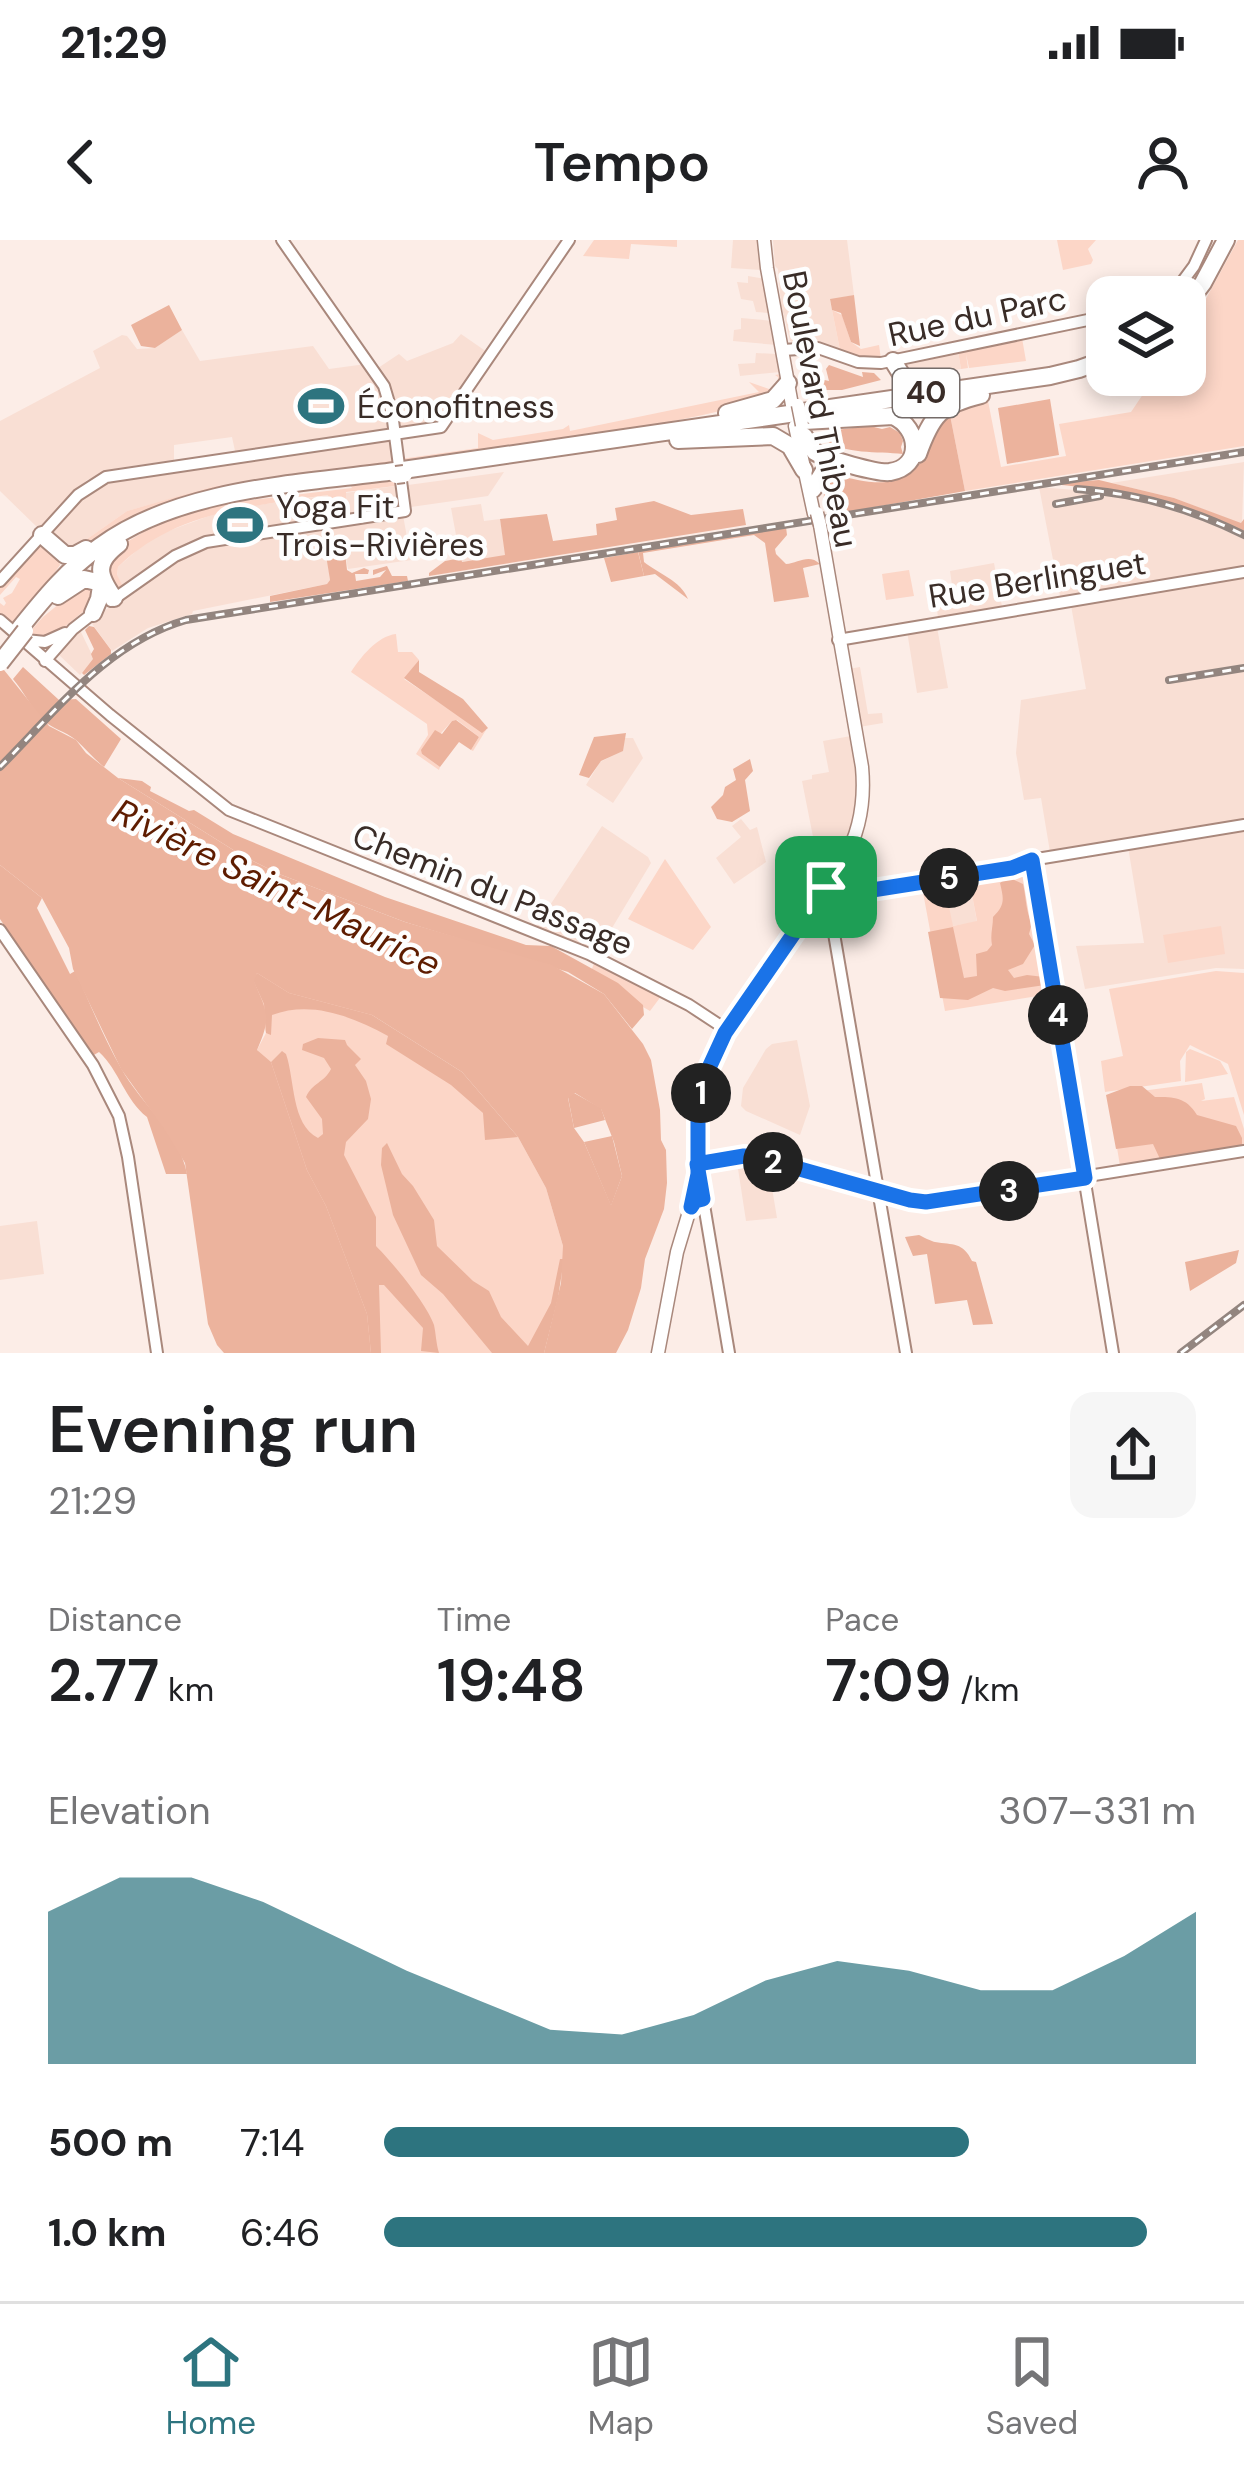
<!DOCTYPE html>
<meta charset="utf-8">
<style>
:root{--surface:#fff;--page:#f6f6f6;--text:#202124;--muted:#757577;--line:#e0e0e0;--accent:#2d747f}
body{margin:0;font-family:"DM Sans",sans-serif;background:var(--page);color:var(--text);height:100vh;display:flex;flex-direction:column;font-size:45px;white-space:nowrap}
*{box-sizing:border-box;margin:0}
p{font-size:39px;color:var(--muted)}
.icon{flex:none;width:66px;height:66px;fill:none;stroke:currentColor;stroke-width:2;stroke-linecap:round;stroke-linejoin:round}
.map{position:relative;height:1113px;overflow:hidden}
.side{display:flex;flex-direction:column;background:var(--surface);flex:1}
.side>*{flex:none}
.controls{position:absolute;left:1086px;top:36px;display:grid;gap:24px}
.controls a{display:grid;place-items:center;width:120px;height:120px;border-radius:24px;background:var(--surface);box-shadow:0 6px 18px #0003;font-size:60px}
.pin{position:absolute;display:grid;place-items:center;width:102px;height:102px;color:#fff;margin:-51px;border-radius:24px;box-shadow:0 6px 18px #0006}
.km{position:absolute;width:60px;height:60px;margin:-30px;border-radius:50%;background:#222;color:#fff;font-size:33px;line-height:60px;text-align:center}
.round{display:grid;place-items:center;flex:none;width:126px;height:126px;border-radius:24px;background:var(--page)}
.summary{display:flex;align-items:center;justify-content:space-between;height:204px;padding:0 48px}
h1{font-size:66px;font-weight:600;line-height:90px}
.metrics{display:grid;grid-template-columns:repeat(3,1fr);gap:18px;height:204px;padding:12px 48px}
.metrics div{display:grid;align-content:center}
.metrics b{font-size:60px;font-weight:600}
.metrics small{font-size:33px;font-weight:400}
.metrics p{font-size:33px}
.chart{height:336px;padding:24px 48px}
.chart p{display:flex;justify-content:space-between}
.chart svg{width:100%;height:216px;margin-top:12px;fill:var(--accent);opacity:.7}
ul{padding:0 48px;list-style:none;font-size:39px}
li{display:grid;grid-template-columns:192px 144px 1fr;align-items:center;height:90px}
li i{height:30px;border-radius:15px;background:var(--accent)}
.status{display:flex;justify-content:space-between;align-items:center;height:84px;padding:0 60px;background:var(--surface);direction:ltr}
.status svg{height:33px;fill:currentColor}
header{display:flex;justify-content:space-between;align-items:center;height:156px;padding:0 48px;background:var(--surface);font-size:54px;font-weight:600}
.menu{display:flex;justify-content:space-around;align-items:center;height:168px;border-top:3px solid var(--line);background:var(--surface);font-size:33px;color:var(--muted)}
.menu a{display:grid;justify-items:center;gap:6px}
.menu .active{color:var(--accent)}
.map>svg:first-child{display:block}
.built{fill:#f9dfd4}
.green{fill:#fcd6c7}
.forest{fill:#ebb29c}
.water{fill:#ecb39d;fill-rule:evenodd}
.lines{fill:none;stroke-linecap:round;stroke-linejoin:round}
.secondary-casing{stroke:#a9887c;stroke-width:14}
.primary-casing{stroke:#a9887c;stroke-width:15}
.highway-casing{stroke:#a9887c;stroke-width:20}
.secondary{stroke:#fff;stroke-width:10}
.primary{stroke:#fff;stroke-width:12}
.highway{stroke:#fff;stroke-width:16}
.rail-casing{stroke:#93857f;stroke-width:8}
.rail{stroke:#fefefe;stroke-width:3;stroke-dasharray:9;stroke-linecap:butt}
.primary-bridge-casing{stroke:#a9887c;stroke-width:15;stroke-linecap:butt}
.highway-bridge-casing{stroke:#a9887c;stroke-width:20;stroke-linecap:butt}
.primary-bridge{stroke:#fff;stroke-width:12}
.highway-bridge{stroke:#fff;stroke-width:16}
.route-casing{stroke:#fff;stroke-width:24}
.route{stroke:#1a73e8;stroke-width:15}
.labels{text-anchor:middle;stroke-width:9;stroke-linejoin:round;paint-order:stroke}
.shield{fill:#fefefe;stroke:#746b68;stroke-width:3}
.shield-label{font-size:30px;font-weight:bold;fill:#392c27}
.street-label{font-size:33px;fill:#392c27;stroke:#fefefe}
.poi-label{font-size:33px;fill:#392c27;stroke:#fefefe;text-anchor:start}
.water-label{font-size:36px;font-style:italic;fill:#5e1c00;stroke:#fefefe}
</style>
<div class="status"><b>21:29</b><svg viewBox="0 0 49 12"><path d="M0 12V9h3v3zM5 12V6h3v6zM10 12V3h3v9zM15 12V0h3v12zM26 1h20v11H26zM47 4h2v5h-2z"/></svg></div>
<header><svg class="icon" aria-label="back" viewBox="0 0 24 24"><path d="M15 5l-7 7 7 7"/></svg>Tempo<svg class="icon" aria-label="person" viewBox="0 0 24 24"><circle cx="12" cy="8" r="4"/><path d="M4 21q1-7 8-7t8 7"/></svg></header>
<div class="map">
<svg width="1244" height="1113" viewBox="0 0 1244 1113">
<rect width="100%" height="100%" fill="#fcede7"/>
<!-- built -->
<path class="built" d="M733,0H761V30L731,28Z
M773,0H847L854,55L830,60L840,110L818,102L794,104L790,101L781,64L778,29L775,26Z
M748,36L765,39L769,73L756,72L753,61L741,59L737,42L748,43Z
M741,78L774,81L777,105L733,101L734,90L741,89Z
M182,90L200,121L313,106L329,129L366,124L379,146L390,188L235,211L232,197L174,205V220L119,228L87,240L39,289L0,251V181L100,128L93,111L122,95L127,96L137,109L155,108Z
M461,94L487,112L442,179L436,182L398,188L386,141L378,128L399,114L407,121L453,103Z
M958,111L961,129L911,136L903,124Z
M756,113L777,114L780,132L740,136L738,124L755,123Z
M390,199L395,220L216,246L127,271L70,311L49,292L75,263L101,243Z
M1244,222L1242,284L1174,258L1111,243Z
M504,232L488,256L411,267L408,245Z
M396,246L399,269L215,297L124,348L117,336L118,327L152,297L228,269Z
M1039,247L1099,252L1138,260L1200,279L1244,299V729L1216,728L1085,749L1076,706L1144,703L1128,607L1051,618L1041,558L1024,560L1016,513L1021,460L1086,449L1070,360L1061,361Z
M481,264L484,281L500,279L506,316L461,322L451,268Z
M403,275L411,320L348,329L345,313L327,316L330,340L327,344L193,371L192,374L148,388L112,411L90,381L171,323L207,306Z
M994,323L1003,372L939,385L936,362L954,359L950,331Z
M937,387L948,448L917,453L907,391Z
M79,388L94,419L80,435L57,413Z
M860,427L868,474L882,473L883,483L859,487L849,429Z
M851,496L859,544L854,584L843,611L800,674L790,623L817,617L802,541L812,539V535L829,532L823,501Z
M625,498H633L643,518L613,563L586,545L600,522L622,511Z
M741,579L750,590L757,587L766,622L734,644L716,618L741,597L732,586Z
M602,586L648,617L651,623L597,713L535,688Z
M969,639L977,682L952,686L944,643Z
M797,800L810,866L800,895L746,871L741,866L743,848L766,809L772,804Z
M749,919L768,924L777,978L746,981L737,922Z
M37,981L44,1034L0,1040V986Z"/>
<!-- green -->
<path class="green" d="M594,0H677V7L631,4L629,19L583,16Z
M1057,0H1096L1088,9L1093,20L1091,24L1063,30Z
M1238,0H1244V206L965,251L950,175L971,160L988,161L1001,227L1066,216L1059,184L1131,172L1156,135H1185V92L1202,66Z
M832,70L842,75L851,102L861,109L879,105L881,119L860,117L840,110Z
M1022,98L1026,121L969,128L966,114L968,128L961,129L958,111Z
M781,134L784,138L770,159C649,191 525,206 402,224L401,219L478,208V193L493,200L563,189L569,185L570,191L759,152L749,142L772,150L778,143V137L775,135Z
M395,220L396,225L168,263L120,283L78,311L72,313L70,311L127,271L179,256L216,246Z
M386,240H398L399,269L395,246L346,252V268L344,258L334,262V266L331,267L328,255C253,266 175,271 118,327L117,335L124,348L116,353L104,337L117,308L150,288L175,277L227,263L352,248L350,245Z
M40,305L58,320L60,325L16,388L0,373V363L4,366L6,363L3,358L12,353L20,339L16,337L0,355V346Z
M909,330L914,356L886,360L882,334Z
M81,346L95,350V362L51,398L26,396L43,377Z
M396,394L398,412H412L419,420L404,439L443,465L486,490L473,511L471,510L479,497L457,480L452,481L422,514L440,527L439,530L416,514L428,495L427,484L351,432C360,418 377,396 396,394Z
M665,619L711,687L693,710L628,679Z
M1011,633L1025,636L1030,641L1050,754L945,771L922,647L944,643L953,686L977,681L969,639Z
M230,678L319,731L518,897L546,948L563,1006L564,1019L544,1113H371L366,1080L262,816L257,810L266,793Z
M1221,686L1225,714L1168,723L1163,695Z
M595,721L662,755L650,771L589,736Z
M1216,731L1244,733V875L1228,824L1190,805L1180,821L1181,841L1105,852L1101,821L1123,816L1109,749Z
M1190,809L1220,821L1228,834L1185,842L1186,812Z
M1202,843L1205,859L1201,861L1234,857L1244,889V912L1121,932L1111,871L1126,853Z"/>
<!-- forest -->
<path class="forest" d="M854,55L860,106L851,102L841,73L832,70L830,59Z
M169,65L182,90L155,108L141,106L131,85Z
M829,125L863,137L862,132L874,133L881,140L842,150H815L813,147L820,139L829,141L826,129Z
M950,175L965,251L836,274L835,263L824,264C823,250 825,243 836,235C868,243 905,252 924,217C932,201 937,188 950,175Z
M870,186L882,189L890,187L900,193L903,201L901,207L903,214C877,211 845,215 824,199L823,194L827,191Z
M1099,240L1174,258L1241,283L1244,279V294C1181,265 1116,248 1047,244Z
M654,261L691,275L743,269L746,285L429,336V333L445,321L461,318L462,322L505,315L500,279L547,274L553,301L597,295L596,284L617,280L615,268Z
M786,287L787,295L775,309L776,314L786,324C798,323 809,313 820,324L803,328L809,357L774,362L765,303L754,295L643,313L644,322C659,334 681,341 688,359L655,334L644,336L638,311Z
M345,312L347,330L352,333L364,328L369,330L368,334H355L356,341L380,337L386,330L373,335V330L387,326L392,336H407L408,341L270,362V356L327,344L330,340L326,315Z
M89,386L94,387L111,410V414L84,435L82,433L93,419L91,414L94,409L85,390Z
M419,420V432L463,459L488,488L482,493L404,438Z
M23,427L59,460L76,459L121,499L104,527C93,518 86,509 76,500C65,491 52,489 42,479C31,467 24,452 13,439Z
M626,493L623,511L601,521L589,538L579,535L594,497Z
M750,519L753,531L745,540L750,571L732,582L717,579L711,567L723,555L725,547L736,540L733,529Z
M118,538L142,541L151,547L150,551L189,571L194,570L233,594L385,657L526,705L551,706L618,743L643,765L644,775L632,789L604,754L568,732L405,682L279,634L243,616Z
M0,625L42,658L37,668L70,734L75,731C90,763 103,797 121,828C140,863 180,894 187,934H166L147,877C125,860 119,830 99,812L87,819L52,757L0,679Z
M1008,637L1023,644C1026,656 1026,674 1032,683L1029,694L1035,705L1023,724L1008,730L1014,738L1027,735L1044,737L1045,745L1005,751L993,748L968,760L940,758L928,692L953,687L964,738L977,736L976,714L987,711L992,705C990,695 993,687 993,677C1005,665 1004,660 1000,643Z
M257,733L289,753L372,775L462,832L518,897L485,900L483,873L451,845L386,804L388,796C353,777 312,760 272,775L271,795L266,793L264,764L253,740Z
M318,798L345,800L347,805L361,819L355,825L366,841L371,859L368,879L346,902L344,915L376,977V1006C392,1022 427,1064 434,1085C436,1094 436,1103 439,1113L421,1111L423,1088L384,1045H379L381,1113H371L367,1074L326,966L307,930L271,822L282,811L286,814C295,840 291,884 318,898L323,894L322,879L306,857C313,842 324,843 331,829L324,818L302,810L303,804Z
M1130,846H1142L1155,857C1174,857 1186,857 1197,875L1236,886L1242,898V906L1160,919L1153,904L1116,909L1106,855Z
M574,853L601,868L605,880L574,888L568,857Z
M612,896L622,936L611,966L584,902Z
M387,903L402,934L413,946L434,980L437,1006L473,1041L489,1051L501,1077L528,1106L551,1063L560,1019H564L558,1058L544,1113H492L443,1054L421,1035L393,975L381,925L382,908Z
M919,995C921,996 933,1002 935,1002C953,1005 963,1002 972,1021L976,1022L993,1084L973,1085L967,1060L935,1064L927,1014L913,1016L905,997Z
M1239,1010L1236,1023L1190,1051L1185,1022Z"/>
<!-- water -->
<path class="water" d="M1050,159L1059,215L1007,224L998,168Z
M638,312L644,336L611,342L604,318Z
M0,425L49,486L76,500L86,513L118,538L243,616L279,634L405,682L552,725L604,754L643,804L651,820L660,870L661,900L666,910L667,943L664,969L645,1019L641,1048L628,1090L616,1113H544L561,1043L563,1006L546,948L518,897L462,832L372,775L289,753L257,733L254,741C267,773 272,776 257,810L271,822L307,930L326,966L367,1074L371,1113H224L217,1105L208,1084L185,923L165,890L121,829L73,729L69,708L42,658L0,625ZM575,853L601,869L614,902L622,936L611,965L584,902L574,888L568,858Z
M456,480L479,497L471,510L459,502L440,527L422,514L421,510L435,490L442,494L452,481Z"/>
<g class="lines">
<!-- secondary casing -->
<g class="secondary-casing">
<path id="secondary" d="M1171,57L1194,26L1206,0
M782,110L818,108L858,122L881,123L1107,76
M0,341L78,255L106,237L441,187L569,0
M111,361L175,316L206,302L405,271L392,173L384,146L282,0
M0,380L110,475L229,570L589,714L689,765L727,790
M26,400L45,402L65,393
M838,400L1244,332
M45,421L73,389L96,371
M1032,620L1113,1113
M826,647L906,1113
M821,658L986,632L1037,619L1244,585
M0,690L93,825L119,876L128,917L157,1113
M697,924L753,916L926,962L1244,911
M703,959L729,1113"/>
</g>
<!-- primary casing -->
<g class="primary-casing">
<path id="primary" d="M764,0L767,28L792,165
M795,186L814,274
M691,967L696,961L703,959L696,890L700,854L709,827L726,793L844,619C861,590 865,560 862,527L820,285
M658,1113L677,1012L692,962"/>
</g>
<!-- highway casing -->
<g class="highway-casing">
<path id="highway" d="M1185,67L1203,43L1226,0
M893,121L906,142L927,145
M727,173L773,160L788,143
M804,196C806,199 812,209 815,212C825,219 879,234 890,232C923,227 920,188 893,176L804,181
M678,200L773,196L790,206L804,230
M918,214C932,175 940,165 981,155
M403,230L1050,136L1079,129L1107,119
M813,249L824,231L843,225
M42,295L65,315H75L86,309
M58,356L84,339L97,342L105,352
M114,358C98,335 94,323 119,304
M93,373L99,359L101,346
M20,388C44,358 68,329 99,307C179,248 298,244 395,231"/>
</g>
<!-- secondary -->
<use href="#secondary" class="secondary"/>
<!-- primary -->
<use href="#primary" class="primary"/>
<!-- highway -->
<use href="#highway" class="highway"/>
<!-- rail casing -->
<g class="rail-casing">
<path id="rail" d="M1077,249C1136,253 1192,269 1244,295
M1056,264L1100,256
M1169,440L1244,428
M0,527C56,471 107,403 186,380L1244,212
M1181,1113L1244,1065"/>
</g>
<!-- rail -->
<use href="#rail" class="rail"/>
<!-- primary-bridge casing -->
<g class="primary-bridge-casing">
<path id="primary-bridge" d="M798,165L802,185
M817,273L820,285"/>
</g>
<!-- highway-bridge casing -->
<g class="highway-bridge-casing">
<path id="highway-bridge" d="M396,235L404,234
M0,423L25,391"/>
</g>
<!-- primary-bridge -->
<use href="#primary-bridge" class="primary-bridge"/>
<!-- highway-bridge -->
<use href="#highway-bridge" class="highway-bridge"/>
</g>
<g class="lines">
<!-- route casing -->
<g class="route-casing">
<path id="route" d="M826,647L725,793L708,830L698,871V934L691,967L695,961L703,959L697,924L744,916L757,917L910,960L926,962L1085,938L1032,620L1012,628L828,657L826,647"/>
</g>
<!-- route -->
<use href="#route" class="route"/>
</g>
<!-- icons -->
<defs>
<g id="stadium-bare" transform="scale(3.6)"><path d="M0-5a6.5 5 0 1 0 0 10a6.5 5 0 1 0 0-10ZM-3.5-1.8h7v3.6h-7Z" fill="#2d747f" stroke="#fefefe" stroke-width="2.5" paint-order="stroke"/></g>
</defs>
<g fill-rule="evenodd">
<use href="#stadium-bare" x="321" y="166"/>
<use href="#stadium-bare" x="240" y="285"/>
</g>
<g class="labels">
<!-- shield labels -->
<rect class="shield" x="893" y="129" width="66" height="48" rx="9"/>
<g class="shield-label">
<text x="926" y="163">40</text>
</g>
<!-- street labels -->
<g class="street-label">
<text transform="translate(977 76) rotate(-12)" y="12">Rue du Parc</text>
<text transform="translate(821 169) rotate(79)" y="12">Boulevard Thibeau</text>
<text transform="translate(1037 339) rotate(-9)" y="12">Rue Berlinguet</text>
<text transform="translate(493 649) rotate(22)" y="12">Chemin du Passage</text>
</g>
<!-- poi labels -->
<g class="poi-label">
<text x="357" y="178">Éconofitness</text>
<text x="276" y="278">Yoga Fit<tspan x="276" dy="38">Trois-Rivières</tspan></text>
</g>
<!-- water labels -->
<g class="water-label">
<text transform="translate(277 647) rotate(26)" y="13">Rivière Saint-Maurice</text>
</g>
</g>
</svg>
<div class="controls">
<a><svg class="icon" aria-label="layers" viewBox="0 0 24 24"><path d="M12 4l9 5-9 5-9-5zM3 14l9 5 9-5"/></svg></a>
</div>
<div class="pin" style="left:826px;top:647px;background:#1e9e55"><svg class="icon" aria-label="arrive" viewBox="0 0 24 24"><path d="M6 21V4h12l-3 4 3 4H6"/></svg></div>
<b class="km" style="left:701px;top:853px">1</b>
<b class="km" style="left:773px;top:922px">2</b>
<b class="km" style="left:1009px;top:951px">3</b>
<b class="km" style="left:1058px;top:775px">4</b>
<b class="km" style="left:949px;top:638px">5</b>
</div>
<section class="side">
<div class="summary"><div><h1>Evening run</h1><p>21:29</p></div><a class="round"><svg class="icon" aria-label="share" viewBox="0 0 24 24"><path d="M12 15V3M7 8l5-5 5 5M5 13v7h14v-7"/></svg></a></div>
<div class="metrics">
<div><p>Distance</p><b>2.77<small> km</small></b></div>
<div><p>Time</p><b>19:48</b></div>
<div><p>Pace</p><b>7:09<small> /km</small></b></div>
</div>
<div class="chart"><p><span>Elevation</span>307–331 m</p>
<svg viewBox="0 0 160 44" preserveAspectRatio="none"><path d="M0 44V13L10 6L20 6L30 11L40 18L50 25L60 31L70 37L80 38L90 34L100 27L110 23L120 25L130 29L140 29L150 22L160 13V44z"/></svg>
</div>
<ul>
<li><b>500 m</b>7:14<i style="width:72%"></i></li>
<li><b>1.0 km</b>6:46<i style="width:94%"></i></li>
</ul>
</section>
<nav class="menu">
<a class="active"><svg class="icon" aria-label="home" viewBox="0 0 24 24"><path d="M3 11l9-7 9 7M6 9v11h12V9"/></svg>Home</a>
<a><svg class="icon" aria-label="map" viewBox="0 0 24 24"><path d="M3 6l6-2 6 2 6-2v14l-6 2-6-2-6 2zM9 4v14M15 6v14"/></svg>Map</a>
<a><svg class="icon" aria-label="saved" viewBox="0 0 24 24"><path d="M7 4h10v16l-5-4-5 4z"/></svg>Saved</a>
</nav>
